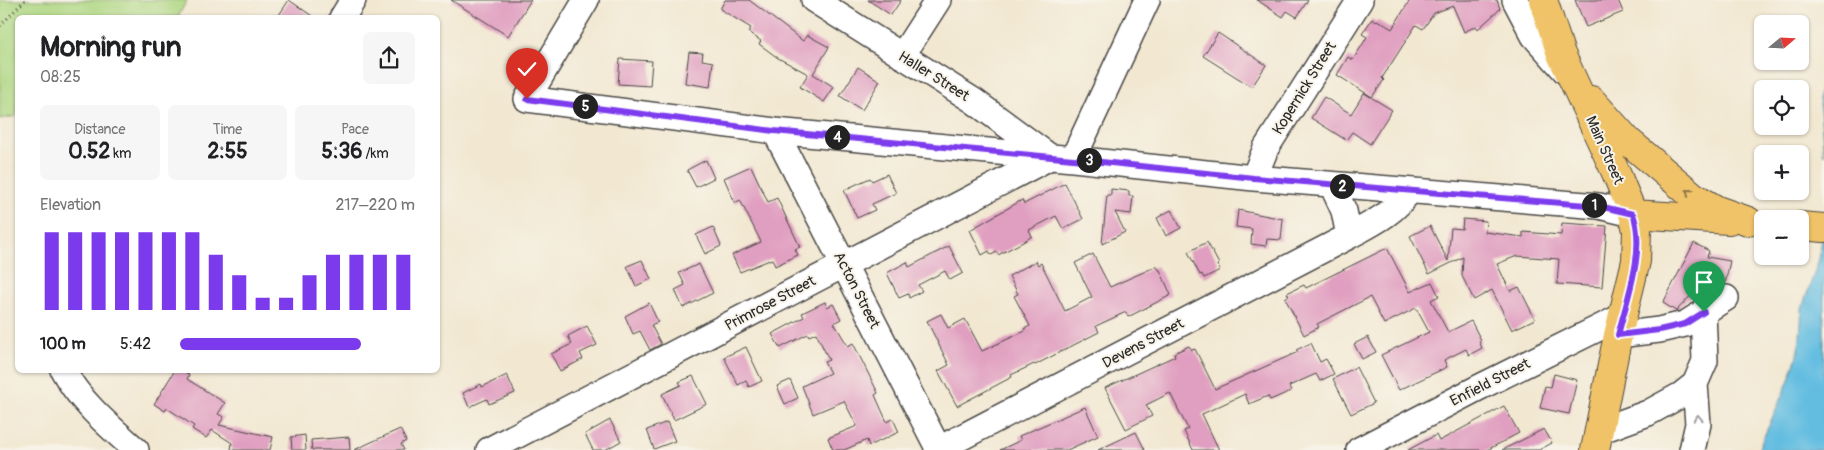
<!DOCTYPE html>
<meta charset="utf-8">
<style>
:root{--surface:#fff;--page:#f6f6f6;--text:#202124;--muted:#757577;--accent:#7c3aed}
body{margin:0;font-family:Pangolin,sans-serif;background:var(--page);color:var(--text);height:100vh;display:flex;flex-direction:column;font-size:19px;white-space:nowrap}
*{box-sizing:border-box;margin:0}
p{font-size:16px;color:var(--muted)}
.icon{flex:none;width:28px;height:28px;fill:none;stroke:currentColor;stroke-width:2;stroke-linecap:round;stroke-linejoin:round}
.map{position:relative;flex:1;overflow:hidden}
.details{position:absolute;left:15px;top:15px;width:425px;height:358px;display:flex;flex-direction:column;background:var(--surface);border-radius:8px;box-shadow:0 1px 4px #0004}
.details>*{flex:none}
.needle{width:32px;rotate:71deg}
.fabs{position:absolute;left:1754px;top:15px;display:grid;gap:10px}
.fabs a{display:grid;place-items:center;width:55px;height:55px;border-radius:8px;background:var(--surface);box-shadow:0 1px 4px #0004;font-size:25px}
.pin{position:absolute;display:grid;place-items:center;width:42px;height:42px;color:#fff;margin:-51px -21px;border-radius:50% 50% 50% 0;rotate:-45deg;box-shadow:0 0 5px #0007}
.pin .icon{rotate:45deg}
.km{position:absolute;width:25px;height:25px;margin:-12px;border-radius:50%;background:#222;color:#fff;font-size:14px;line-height:25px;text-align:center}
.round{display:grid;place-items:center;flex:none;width:52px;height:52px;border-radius:8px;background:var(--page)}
.headline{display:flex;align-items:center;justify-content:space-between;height:85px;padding:0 25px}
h1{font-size:28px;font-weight:700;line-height:38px}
.figures{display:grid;grid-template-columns:repeat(3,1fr);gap:8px;height:85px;padding:5px 25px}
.figures div{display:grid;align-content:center;border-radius:8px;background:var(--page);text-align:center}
.figures b{font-size:21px;font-weight:700}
.figures small{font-size:14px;font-weight:400}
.figures p{font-size:14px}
.chart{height:140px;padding:10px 25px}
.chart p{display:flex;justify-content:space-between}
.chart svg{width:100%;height:90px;margin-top:5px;stroke:var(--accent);stroke-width:6}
ul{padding:0 25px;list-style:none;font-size:16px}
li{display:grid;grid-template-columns:80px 60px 1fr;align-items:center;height:38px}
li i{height:12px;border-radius:6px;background:var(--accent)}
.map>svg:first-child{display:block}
.green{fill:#aed782;stroke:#6c8156}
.water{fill:#64bde1;stroke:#487486}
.building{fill:#e09ec0}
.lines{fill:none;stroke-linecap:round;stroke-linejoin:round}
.minor-casing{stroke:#494744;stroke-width:28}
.major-casing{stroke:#494744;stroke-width:30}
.path{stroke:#494744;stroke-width:3;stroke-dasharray:1 4;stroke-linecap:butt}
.minor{stroke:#fff;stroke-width:25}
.major{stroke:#f0c369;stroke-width:28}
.oneway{stroke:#8e774a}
.oneway2{stroke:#a0a0a0}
.route-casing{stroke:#fff;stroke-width:10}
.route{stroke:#7c3aed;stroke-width:6}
.labels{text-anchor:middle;stroke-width:4;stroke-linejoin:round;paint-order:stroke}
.street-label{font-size:15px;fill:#2b2b2b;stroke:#f7f3e8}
</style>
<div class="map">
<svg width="1824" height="450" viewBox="0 0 1824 450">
<rect width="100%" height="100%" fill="#f7f3e8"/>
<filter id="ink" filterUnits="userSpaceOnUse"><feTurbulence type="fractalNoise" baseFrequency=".02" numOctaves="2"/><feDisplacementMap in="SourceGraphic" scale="10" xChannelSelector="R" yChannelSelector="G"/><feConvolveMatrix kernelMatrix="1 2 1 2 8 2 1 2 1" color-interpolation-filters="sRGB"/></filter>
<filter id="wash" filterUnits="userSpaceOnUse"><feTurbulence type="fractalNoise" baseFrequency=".0096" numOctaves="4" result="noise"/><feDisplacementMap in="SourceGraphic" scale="20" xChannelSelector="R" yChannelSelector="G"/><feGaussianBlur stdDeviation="1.12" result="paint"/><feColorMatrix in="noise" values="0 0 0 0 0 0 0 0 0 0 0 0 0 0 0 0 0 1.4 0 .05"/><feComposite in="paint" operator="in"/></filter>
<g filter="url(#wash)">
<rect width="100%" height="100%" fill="#f2e8d2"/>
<!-- green -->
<path class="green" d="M0,0H187L178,17L18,18L17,116L0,119Z"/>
<!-- water -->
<path class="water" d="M1824,64V155L1819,97Z
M1824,225V450H1758L1788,382L1799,350L1802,308L1819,259Z"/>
<g id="blocks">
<!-- building -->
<path class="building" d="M289,0L315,18H277Z
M451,0H531L508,36Z
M725,0H749L803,41L807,35L829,47L813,74L834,87L824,102L800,87L808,74L778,58L759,44L761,41L748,32L751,28L720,9Z
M868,0H901L891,15Z
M1257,0H1308L1297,17L1287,11L1283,17Z
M1410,0H1497L1500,9L1478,29L1476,26L1464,32L1453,6L1434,13L1423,29L1416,25L1382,78L1384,80L1372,97L1337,75L1348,57L1353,60L1367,37L1362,34L1372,19L1376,22L1377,20L1392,29Z
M1575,0H1618L1623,12L1586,27Z
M1218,33L1266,65L1252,87L1203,56Z
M689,52L703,53L702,60L713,62L710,87L685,83Z
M620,59L652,61L650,86L618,84Z
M858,67L880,81L862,110L840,96Z
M1364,93L1392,110L1370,144L1352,132L1346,140L1311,118L1324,97L1351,114Z
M706,160L714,178L696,187L687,170Z
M751,166L768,202L777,198L800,247L795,249L798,255L775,266L772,259L740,272L732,255L761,242L740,200L735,203L724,178Z
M887,174L896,193L872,204L875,210L857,218L844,190L870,178L872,181Z
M1065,183L1083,219L1063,229L1056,216L1029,230L1032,236L1023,242L998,255L997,252L991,255L989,251L982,255L970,230L1022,200L1024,204Z
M1111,189L1129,191V196H1133L1131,214L1115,212L1125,232L1102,244L1107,195H1111Z
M1171,210L1181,228L1166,236L1157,218Z
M1238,210L1283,219L1281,240L1267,239L1266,246L1251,244L1252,229L1236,227Z
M1463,219L1486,221L1485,232L1523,237V232L1561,235L1562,223L1607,226L1602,287L1557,284L1559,259L1517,256L1497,264L1510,291L1519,287L1535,319L1512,330L1492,290L1474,300L1462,276L1463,257L1429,274L1410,236L1430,226L1448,261L1451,228L1462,229Z
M713,227L721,246L705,254L696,235Z
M1207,242L1219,264L1217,265L1220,270L1204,278L1202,274L1200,275L1188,252Z
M1694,243L1709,251L1707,257L1730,261L1725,284L1713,289L1699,287L1676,311L1663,303Z
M949,246L963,273L950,280L945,271L918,285L922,291L909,298L908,294L899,298L887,273L907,262L909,267Z
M1387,248L1410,292L1432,282L1439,296L1431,300L1448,332L1471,321L1481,340L1479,341L1482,348L1469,355L1466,349L1444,360L1447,367L1399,390L1381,355L1429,332L1416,308L1384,324L1370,297L1317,324L1319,327L1304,335L1285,298L1289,296L1287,293L1304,285L1306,288Z
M1093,254L1110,287L1157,266L1159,270H1160L1171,295L1128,317L1126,312L1096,326L1099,332L1035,365L1034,364L1011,375L1012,377L957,406L938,371L949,365L927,321L941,314L948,328L965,319L982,351L1025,331L1024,329L1030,326L1014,296L1018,294L1009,276L1036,261L1038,265L1041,263L1065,311L1092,297L1075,263Z
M642,260L651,279L636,286L627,266Z
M699,264L713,293L683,308L675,290L685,285L679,273Z
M825,302L827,307L833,304L841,319L834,323L848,346L853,343L878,393L875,395L887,422L893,419L899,432L869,446L867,440L844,450H833L828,438L857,426L844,401L813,414L802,386L830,373L824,362L829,360L816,333L809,336L808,334L780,348L772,334L804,317L802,313Z
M649,303L658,322L651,325L661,344L650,350L640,331L633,334L625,316Z
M587,326L597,345L580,353L583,359L560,371L551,354L572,344L568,336Z
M1368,337L1376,352L1362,359L1354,344Z
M1311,343L1320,362L1326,359L1334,374L1320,381L1316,374L1289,386L1291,391L1270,400L1268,396L1249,404L1245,394L1202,414L1219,450H1193L1184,431L1188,429L1170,393L1146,405L1152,416L1126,429L1105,388L1175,356L1174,353L1189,346L1192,350L1195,349L1215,389L1298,352L1296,350Z
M746,347L762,381L749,387L746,381L738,385L724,357Z
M1356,367L1374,403L1351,414L1333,379Z
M175,370H182L189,375L187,379L225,403L218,414L224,417L219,425L273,437L270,450H231L232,443L212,430L206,438L192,429L194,426L167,408L165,411L154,404Z
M1554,374L1577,380L1569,414L1540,408L1545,386L1551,387Z
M507,375L515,393L489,404L487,399L469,407L463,393L481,384L482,387Z
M693,376L707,404L674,420L662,394L681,385L679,382Z
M790,380L798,398L785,404L777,386Z
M1504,406L1519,433L1487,450H1408L1436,435L1439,441Z
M1085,407L1098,436L1067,450H1000L1021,440L1019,436Z
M610,420L621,441L605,450H593L585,434Z
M667,422L675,441L654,449L647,430Z
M400,429L406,441L401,444L404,450H354Z
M1544,429L1552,443L1539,450H1502Z
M1136,432L1145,450H1098Z
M305,435L306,450H292L291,437Z
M349,437L350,450H312L311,440Z"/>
</g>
</g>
<g filter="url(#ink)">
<use href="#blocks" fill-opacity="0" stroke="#494744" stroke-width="1"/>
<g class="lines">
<!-- minor casing -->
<g class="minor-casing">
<path id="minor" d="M586,0L527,99L775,131L1073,159L1254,178L1599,206L1633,214
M1515,0L1534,36L1567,73
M342,18L353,0
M902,56L938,0
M775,131L939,450
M1073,159L1147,0
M1254,178L1266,148L1360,0
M1349,236C1371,224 1395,213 1409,191
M1618,335L1659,330L1685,324L1726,298
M63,370C80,402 109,426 136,450
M1599,431L1648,413L1681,395L1695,384L1705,361L1703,312
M489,450L1050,157L974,101L814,0
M937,450L1349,236L1344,211L1332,185
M1359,450L1478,388L1623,316
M1692,450L1698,424L1695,384"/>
</g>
<!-- major casing -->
<g class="major-casing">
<path id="major" d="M1543,0L1561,54L1617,175L1633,214L1637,230L1636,261L1618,335L1595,450
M1591,100L1628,141L1693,196L1717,210L1748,221
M1633,214L1729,220
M1800,226L1824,228"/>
</g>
<!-- path -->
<path class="path" d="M0,26L25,0"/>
<!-- minor -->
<use href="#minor" class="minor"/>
<!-- major -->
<use href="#major" class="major"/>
</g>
<!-- one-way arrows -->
<defs><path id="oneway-chevron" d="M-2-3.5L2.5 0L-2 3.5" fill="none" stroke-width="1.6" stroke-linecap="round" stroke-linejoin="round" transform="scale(1.25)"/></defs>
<use class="oneway" href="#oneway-chevron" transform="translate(1689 192) rotate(-140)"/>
<use class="oneway2" href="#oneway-chevron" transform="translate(1698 418) rotate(-92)"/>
</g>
<g class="lines" filter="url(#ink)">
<!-- route casing -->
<g class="route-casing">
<path id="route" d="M527,99L774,131L1073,159L1254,178L1599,206L1633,214C1646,249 1627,299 1618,335L1659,330L1685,324L1704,312"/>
</g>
<!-- route -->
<use href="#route" class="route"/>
</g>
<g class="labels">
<!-- street labels -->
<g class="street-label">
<text transform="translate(934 76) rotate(32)" y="5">Haller Street</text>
<text transform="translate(1304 88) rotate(-58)" y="5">Kopernick Street</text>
<text transform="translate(1605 150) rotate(66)" y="5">Main Street</text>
<text transform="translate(857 290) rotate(63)" y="5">Acton Street</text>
<text transform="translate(770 303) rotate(-28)" y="5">Primrose Street</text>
<text transform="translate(1143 343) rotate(-28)" y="5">Devens Street</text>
<text transform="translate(1490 382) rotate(-27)" y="5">Enfield Street</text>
</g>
</g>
</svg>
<div class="fabs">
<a><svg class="needle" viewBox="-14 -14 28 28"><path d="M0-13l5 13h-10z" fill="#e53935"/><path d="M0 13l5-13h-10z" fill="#757577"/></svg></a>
<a><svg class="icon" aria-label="locate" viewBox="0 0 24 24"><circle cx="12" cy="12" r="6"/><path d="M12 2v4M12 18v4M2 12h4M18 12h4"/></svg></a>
<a>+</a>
<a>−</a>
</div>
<div class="pin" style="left:1704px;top:312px;background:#1e9e55"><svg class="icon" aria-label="arrive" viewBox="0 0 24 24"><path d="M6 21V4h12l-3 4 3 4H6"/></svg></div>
<div class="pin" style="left:527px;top:99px;background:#d93025"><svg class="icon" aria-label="check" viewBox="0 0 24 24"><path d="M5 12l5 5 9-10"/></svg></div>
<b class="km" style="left:1594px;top:205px">1</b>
<b class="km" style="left:1342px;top:186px">2</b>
<b class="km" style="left:1089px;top:160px">3</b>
<b class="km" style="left:837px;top:137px">4</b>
<b class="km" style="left:585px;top:106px">5</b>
<section class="details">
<div class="headline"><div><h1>Morning run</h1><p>08:25</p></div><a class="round"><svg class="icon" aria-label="share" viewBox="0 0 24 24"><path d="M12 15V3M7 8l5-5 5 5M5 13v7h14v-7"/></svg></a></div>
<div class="figures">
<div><p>Distance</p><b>0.52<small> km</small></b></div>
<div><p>Time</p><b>2:55</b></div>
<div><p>Pace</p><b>5:36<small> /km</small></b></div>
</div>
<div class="chart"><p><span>Elevation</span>217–220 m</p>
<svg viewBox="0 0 160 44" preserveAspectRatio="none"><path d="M5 44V6M15 44V6M25 44V6M35 44V6M45 44V6M55 44V6M65 44V6M75 44V17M85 44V27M95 44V38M105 44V38M115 44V27M125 44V17M135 44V17M145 44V17M155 44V17"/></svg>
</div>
<ul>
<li><b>100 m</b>5:42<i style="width:77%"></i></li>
</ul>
</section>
</div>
